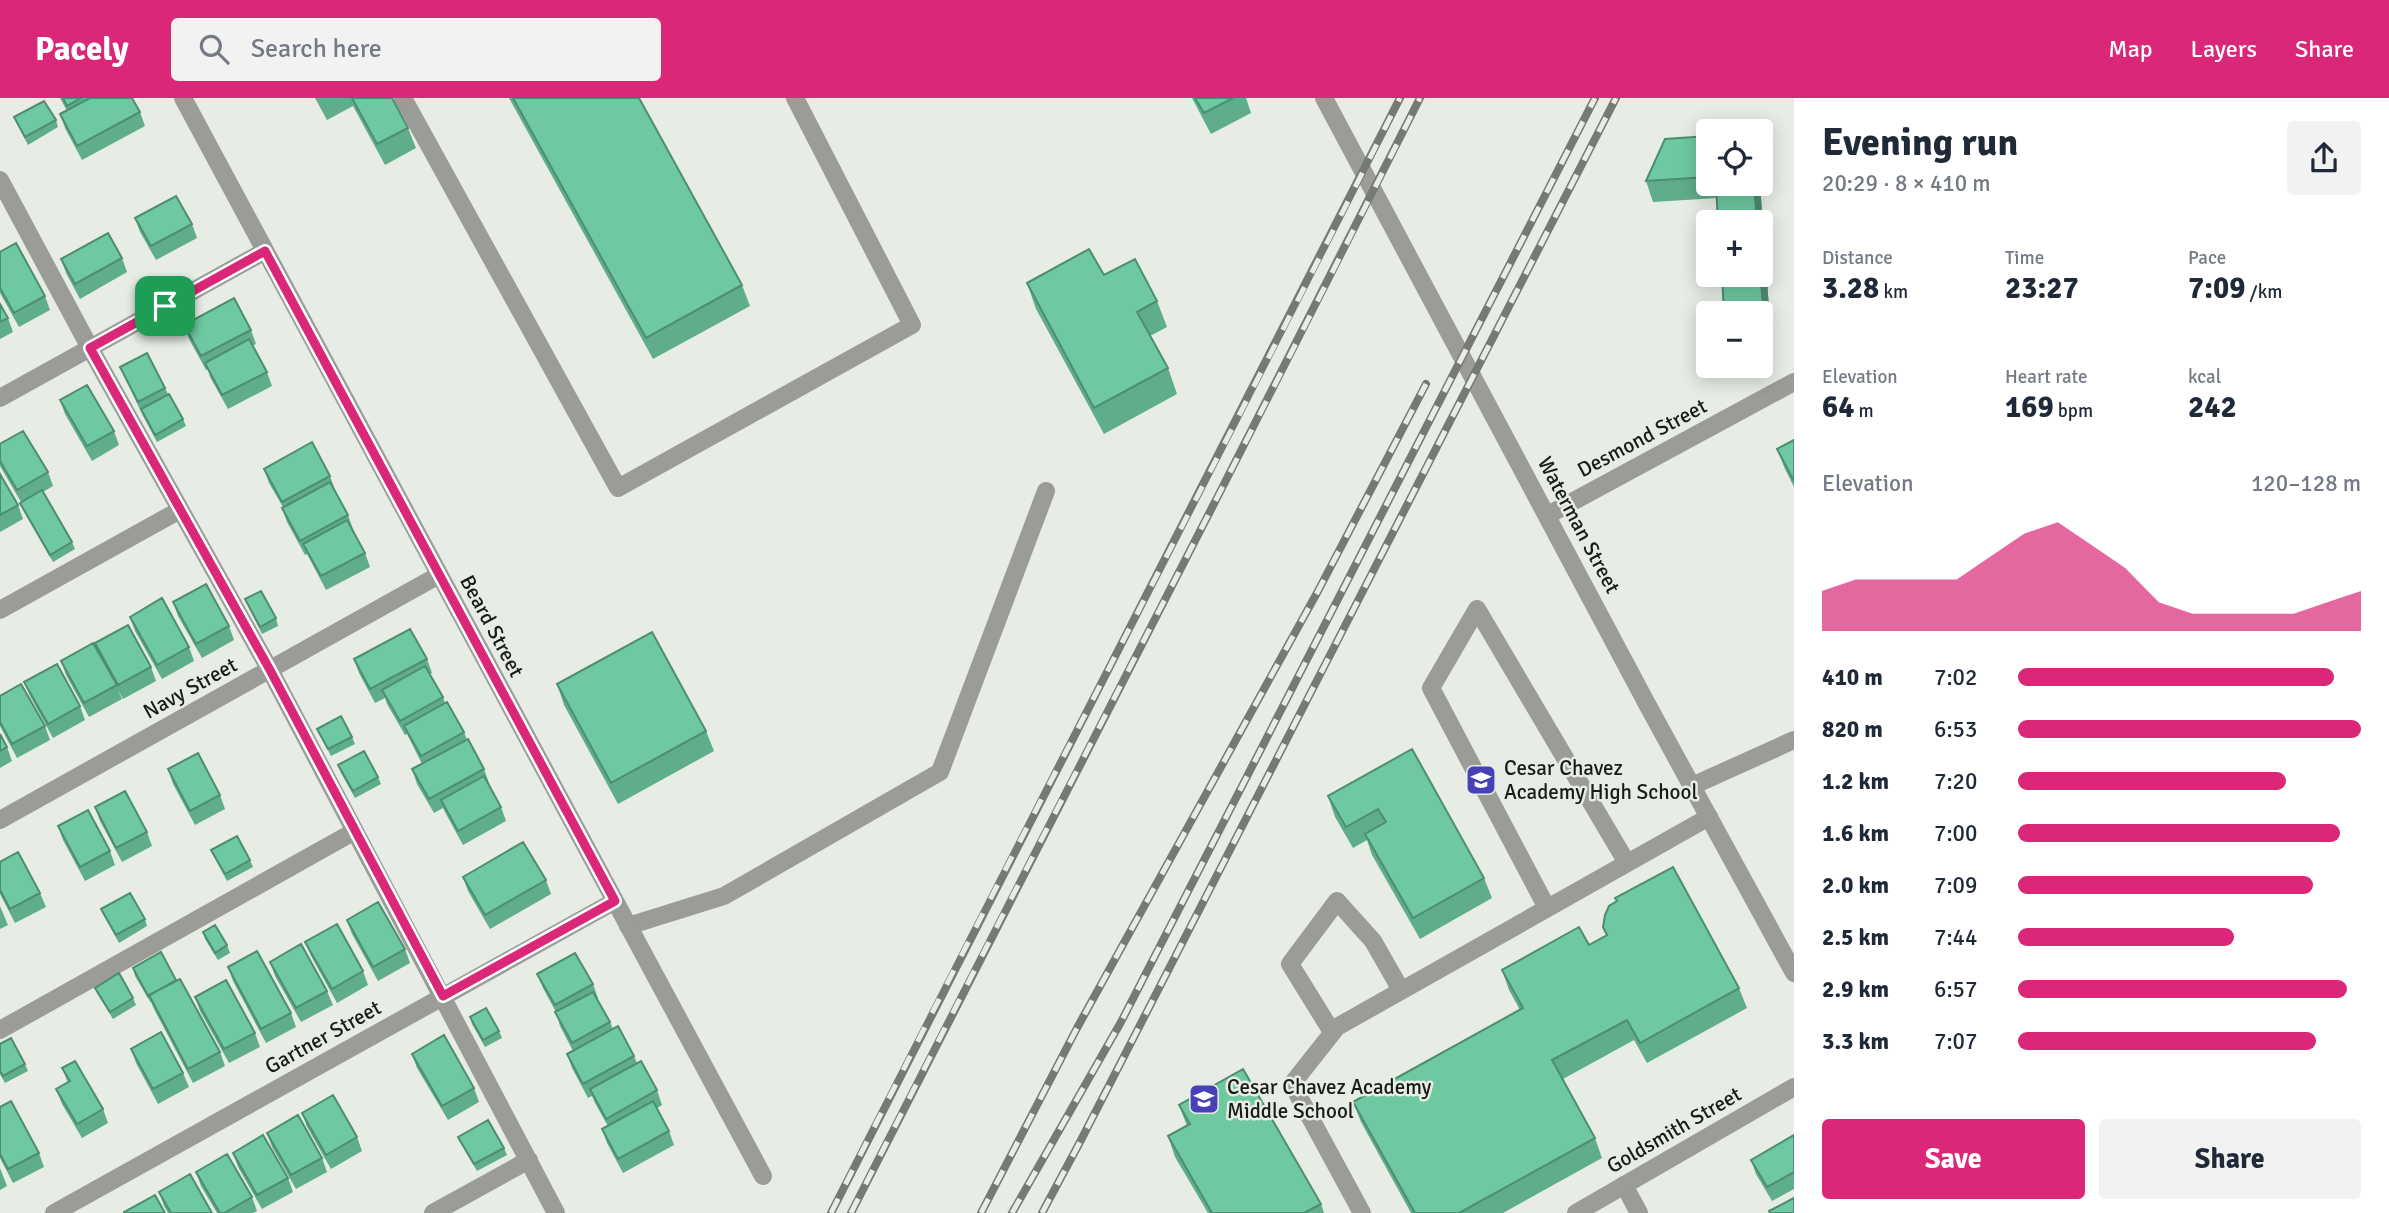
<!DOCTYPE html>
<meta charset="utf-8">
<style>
:root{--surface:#fff;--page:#f2f2f3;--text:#1f2937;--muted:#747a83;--accent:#db2777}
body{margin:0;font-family:Signika,sans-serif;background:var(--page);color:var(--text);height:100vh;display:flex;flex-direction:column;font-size:26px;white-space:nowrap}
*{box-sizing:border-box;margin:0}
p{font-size:23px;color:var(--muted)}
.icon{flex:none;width:38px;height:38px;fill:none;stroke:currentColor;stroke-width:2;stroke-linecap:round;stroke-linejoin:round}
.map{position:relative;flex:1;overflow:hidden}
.side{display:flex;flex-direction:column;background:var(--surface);width:595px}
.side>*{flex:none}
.buttons{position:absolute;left:1696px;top:21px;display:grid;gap:14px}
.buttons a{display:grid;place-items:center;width:77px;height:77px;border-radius:7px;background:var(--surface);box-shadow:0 4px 18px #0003;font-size:35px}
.pin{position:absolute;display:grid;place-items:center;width:60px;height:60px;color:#fff;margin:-30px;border-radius:14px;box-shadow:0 4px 10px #0006}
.round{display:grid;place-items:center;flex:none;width:74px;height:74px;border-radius:7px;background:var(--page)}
.overview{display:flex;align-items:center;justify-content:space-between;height:119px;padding:0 28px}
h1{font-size:38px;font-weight:800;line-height:52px}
.stats{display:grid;grid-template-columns:repeat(3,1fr);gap:10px;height:119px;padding:7px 28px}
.stats div{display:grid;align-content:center}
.stats b{font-size:30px;font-weight:800}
.stats small{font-size:19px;font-weight:400}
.stats p{font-size:19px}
.chart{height:196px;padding:14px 28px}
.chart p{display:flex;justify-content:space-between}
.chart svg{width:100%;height:126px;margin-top:7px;fill:var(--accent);opacity:.7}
.action{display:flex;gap:14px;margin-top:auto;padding:14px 28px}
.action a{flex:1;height:80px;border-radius:7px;background:var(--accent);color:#fff;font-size:28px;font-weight:800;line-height:80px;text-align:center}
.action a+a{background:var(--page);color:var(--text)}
ul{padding:0 28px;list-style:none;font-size:23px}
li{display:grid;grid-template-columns:112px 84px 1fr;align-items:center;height:52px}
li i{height:18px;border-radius:9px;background:var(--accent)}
header{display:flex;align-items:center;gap:42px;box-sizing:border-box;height:98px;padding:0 35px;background:var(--accent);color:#fff}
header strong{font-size:33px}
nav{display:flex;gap:38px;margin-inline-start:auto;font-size:24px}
.search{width:490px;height:63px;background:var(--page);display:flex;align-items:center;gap:18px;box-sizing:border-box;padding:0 24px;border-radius:7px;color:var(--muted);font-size:26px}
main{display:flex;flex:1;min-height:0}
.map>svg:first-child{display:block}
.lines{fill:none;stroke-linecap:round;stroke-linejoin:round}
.lane{stroke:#9b9b97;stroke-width:18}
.street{stroke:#9b9b97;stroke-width:18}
.rail-casing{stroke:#767974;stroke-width:8}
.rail{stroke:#e7ece5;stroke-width:5;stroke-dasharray:16;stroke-linecap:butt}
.wall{fill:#5fad8a}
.shaded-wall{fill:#4d8d70}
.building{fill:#6ec9a0;stroke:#4d8d70;stroke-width:2}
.route-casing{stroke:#fff;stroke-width:14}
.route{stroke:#db2777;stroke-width:9}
.labels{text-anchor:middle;stroke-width:5;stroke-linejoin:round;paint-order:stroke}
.street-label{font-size:21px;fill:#191b18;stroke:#e7ece5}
.poi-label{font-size:21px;fill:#191b18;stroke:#e7ece5;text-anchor:start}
</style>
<header>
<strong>Pacely</strong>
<div class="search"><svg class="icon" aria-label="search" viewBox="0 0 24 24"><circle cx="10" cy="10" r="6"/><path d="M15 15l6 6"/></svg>Search here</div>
<nav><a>Map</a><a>Layers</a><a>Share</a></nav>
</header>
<main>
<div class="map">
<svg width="1794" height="1115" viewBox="0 0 1794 1115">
<rect width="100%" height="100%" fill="#e7ece5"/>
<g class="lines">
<!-- lane -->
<path class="lane" d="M403,0L618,390L912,227L795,0
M0,82L90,250L270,572L556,1115
M0,512L180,412
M1692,688L1794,642
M1547,810L1431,590L1477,511L1627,765
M628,828L724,798L940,674L1046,393
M0,932L355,733
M1332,934L1290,866L1337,803L1373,843L1401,892
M1624,1087L1639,1115
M433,1115L529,1062
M1362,1115L1292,986L1337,929L1709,719"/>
<!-- street -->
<path class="street" d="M183,0L763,1078
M1324,0L1647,606L1794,875
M0,300L265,153
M1548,417L1794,284
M0,722L439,477
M54,1115L615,803
M1576,1115L1794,989"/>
<!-- rail casing -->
<g class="rail-casing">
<path id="rail" d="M831,1115C1018,742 1213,373 1400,0
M851,1115C1039,743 1233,373 1420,0
M981,1115L1077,930L1318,493L1426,286
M1012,1115L1121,924L1595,0
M1042,1115L1080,1044L1616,0"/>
</g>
<!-- rail -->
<use href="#rail" class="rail"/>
</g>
<!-- wall -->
<path class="wall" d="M60,0H132L140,14L145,28L82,62L65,30L60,16L67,13Z
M315,0H392L408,30L416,50L385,67L353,8L327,22Z
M509,0H639L742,187L750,208L653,261Z
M1192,0H1246L1251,15L1211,36Z
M14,19L56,22L58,29L28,47L17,26Z
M1708,38V86H1760L1772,251L1760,256V215L1717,100L1653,104L1646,83Z
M135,120L192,126L197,140L156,162L140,134Z
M0,154L45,198L50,212L19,229L0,195Z
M122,160L127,174L80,201L66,175L61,161Z
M1104,177L1157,203L1167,229L1150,238L1168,270L1177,296L1104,336L1036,211L1027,185Z
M0,206L8,220L13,234L0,241Z
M184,227L251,232L256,246L252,248L267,274L272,288L228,311L210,279L208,272H206L189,241Z
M120,269L165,290L168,296L183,321L186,328L157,344L143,318Z
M60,302L114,333L119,347L92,363L65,316Z
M1794,342V389L1785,371L1777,351Z
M0,346L48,374L53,388L43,394L72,444L75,451L53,464L23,412L21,404L0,368Z
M264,371L330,378L335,392H334L348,417L353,431H352L365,455L370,469L326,492L307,456L305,457L287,424L282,410L283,409L269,385Z
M0,376L18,407L23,421L0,434Z
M245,501L276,520L278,528L262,536Z
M173,504L229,528L234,542L202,560L178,518Z
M130,519L189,549L194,563L162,581L135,533Z
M95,545L151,569L156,583L123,601L118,592L122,601L89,619L66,577L61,563L99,556Z
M354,561H427L432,575L430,576L443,599L445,605L464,634L467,642L484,671L489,685L488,686L501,709L506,723L463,747L446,716L443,710L434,715L417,686L412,671L422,666L407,636L405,637L387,606L385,600L375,605L359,575Z
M24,584L80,608L85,622L53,640L30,598Z
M557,586L706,633L714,653L618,706L564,607Z
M0,598L45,628L50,642L17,660L0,628Z
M317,631L352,639L355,646L331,658Z
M0,636L7,649L12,663L0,670Z
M1412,651L1484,780L1492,800L1420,841L1372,757L1367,742L1353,750L1335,719L1328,698Z
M338,667L378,679L381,686L355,700L341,675Z
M168,671L220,697L225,711L195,727L173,686Z
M95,709L147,734L152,748L122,764L100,723Z
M58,728L110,753L115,767L85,783L63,742Z
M211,752L250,762L253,769L227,783L214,759Z
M0,764L40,795L46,809L15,825L0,796Z
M463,779L546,782L551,796L490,831L468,793Z
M0,808L8,827L0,831Z
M101,811L145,821L147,828L119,845L104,818Z
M347,822L405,851L410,865L378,883L352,836Z
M203,834L227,847L230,855L218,862L205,841Z
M1607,837L1739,890L1747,910L1647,965L1634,942L1563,981L1595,1040L1602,1060L1503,1115H1411L1361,1024L1353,1004L1520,912L1509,892L1502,872L1589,847Z
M305,844L363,873L368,887L337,905L311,858Z
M270,864L327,893L333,907L301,924L275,878Z
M228,869L291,915L296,929L266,945L233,883Z
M133,870L176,883L220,954L225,968L193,985L154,911L151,904V905L135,878Z
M537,876L593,886L598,900L597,901L610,924L613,931L634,958L637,965L657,992L662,1007L657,1010L669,1033L674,1047L623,1075L607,1045L602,1031L608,1028L595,1005L592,998L588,1000L572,970L567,956L573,953L560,928L556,914L543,890Z
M95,890L133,900L136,907L113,921L98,897Z
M195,899L255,935L260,949L229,965L200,913Z
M470,919L499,933L502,940L485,949L472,926Z
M0,946L25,966L28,973L5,985L0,976Z
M131,951L183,975L189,989L158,1006L136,965Z
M412,956L474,990L479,1004L448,1022L417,970Z
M62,970L103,1011L108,1025L82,1040L62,1006L56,991L68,985Z
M1179,1007L1321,1106L1324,1115H1208L1175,1059L1168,1038L1187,1028Z
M0,1009L39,1055L44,1069L13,1085L0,1060Z
M302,1015L357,1039L362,1053L331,1071L307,1029Z
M267,1035L322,1060L327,1074L296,1091L272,1049Z
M1794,1037V1091L1772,1103L1756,1076L1751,1062Z
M458,1039L504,1050L507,1057L477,1073L461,1046Z
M233,1055L288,1080L293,1094L262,1111L238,1069Z
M0,1070L7,1088L0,1092Z
M196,1074L252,1099L257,1113L253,1115H217L201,1088Z
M159,1094L212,1115H168L164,1108Z"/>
<!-- shaded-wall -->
<path class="shaded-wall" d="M1754,86H1760L1772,251L1765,231L1760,174V124H1757Z"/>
<!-- building -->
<path class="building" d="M63,0H81L67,8Z
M90,0H132L140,14L77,48L60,16Z
M352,0H392L408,30L377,46Z
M513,0H639L742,187L646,240Z
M1195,0H1233L1204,15Z
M44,3L56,22L25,39L14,19Z
M1708,38V79L1646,83L1665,41Z
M1716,86H1754L1757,124H1718Z
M176,98L192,126L151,148L135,120Z
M108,135L122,160L75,186L61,161Z
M16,145L45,198L14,215L0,190V154Z
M1089,151L1104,177L1135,161L1157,203L1137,214L1168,270L1094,310L1027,185Z
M1760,174L1765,231L1760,233V215H1724L1722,177H1760Z
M234,200L251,232L201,258L184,227Z
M0,206L8,220L0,224Z
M249,241L267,274L222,297L205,265Z
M147,255L165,290L138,304L120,269Z
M87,287L114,333L87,348L60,302Z
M169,296L183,321L155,337L141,311Z
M23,333L48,374L17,392L0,363V346Z
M1794,342V383L1777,351Z
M312,344L330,378L282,404L264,371Z
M0,376L18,407L0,417Z
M330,384L348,417L300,443L282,410Z
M42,392L72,444L50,457L20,405Z
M347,422L365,455L321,478L303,446Z
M206,486L229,528L196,546L173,504Z
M261,493L276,520L260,529L245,501Z
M162,500L189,549L157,567L130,519Z
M128,527L151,569L118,587L95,545Z
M410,531L427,561L370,591L354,561Z
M652,534L706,633L611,685L557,586Z
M93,545L117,587L84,605L61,563Z
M57,566L80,608L48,626L24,584Z
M425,568L443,599L400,623L382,592Z
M21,586L45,628L12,646L0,624V598Z
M447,604L464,634L421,658L404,628Z
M341,618L352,639L328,651L317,631Z
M0,636L7,649L0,653Z
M468,641L484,671L429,701L412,671Z
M1412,651L1484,780L1413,820L1365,736L1386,724L1378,711L1346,729L1328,698Z
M364,653L378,679L353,693L338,667Z
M198,655L220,697L190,713L168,671Z
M484,678L501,709L458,733L441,702Z
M125,693L147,734L116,750L95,709Z
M88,712L110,753L80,769L58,728Z
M237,738L250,762L225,776L211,752Z
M523,744L546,782L485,817L463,779Z
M18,754L40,795L10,811L0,792V764Z
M1673,769L1739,890L1640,945L1627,922L1552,962L1595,1040L1459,1115H1415L1353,1004L1523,910L1502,872L1579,829L1589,847L1607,837L1603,829L1605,817L1609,808L1617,803L1615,800Z
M130,795L145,821L116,837L101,811Z
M378,804L405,851L373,869L347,822Z
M337,826L363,873L332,891L305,844Z
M215,827L227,847L215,855L203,834Z
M301,846L327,893L296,910L270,864Z
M257,853L291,915L261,931L228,869Z
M161,854L176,882L148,898L133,870Z
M575,855L593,886L555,907L537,876Z
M119,875L133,900L110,914L95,890Z
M180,881L220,954L188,971L149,897Z
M226,882L255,935L224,951L195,899Z
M593,894L610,924L572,945L555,914Z
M486,910L499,933L483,942L470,919Z
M618,928L634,958L583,986L567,956Z
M161,934L183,975L153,991L131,951Z
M444,937L474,990L442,1008L412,956Z
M11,940L25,966L3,978L0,973V946Z
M75,963L103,1011L77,1026L56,991L70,983L62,970Z
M641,963L657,992L606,1021L590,991Z
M1243,971L1321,1106L1304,1115H1212L1168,1038L1190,1026L1179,1007Z
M333,997L357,1039L326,1057L302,1015Z
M11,1003L39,1055L8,1071L0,1056V1009Z
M653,1003L669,1033L618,1061L602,1031Z
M298,1017L322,1060L291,1077L267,1035Z
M488,1022L504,1050L474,1066L458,1039Z
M263,1037L288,1080L257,1097L233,1055Z
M1794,1037V1074L1767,1089L1751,1062Z
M227,1056L252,1099L224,1115H220L196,1074Z
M190,1076L212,1115H171L159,1094Z
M155,1097L165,1115H124V1114Z
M1794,1100V1115H1770L1769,1113Z"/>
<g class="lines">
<!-- route casing -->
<g class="route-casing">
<path id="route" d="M265,153L615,803L443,898L270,572L90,250Z"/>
</g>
<!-- route -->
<use href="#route" class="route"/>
</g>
<!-- icons -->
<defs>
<g id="school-square" transform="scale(1.575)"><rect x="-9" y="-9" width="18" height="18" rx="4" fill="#4740b6" stroke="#e7ece5"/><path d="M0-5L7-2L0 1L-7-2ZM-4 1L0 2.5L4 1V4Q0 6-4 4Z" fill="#fff"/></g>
</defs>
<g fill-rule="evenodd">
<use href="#school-square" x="1481" y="682"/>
<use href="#school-square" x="1204" y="1001"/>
</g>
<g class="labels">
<!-- street labels -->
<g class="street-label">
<text transform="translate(1642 340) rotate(-28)" y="7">Desmond Street</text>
<text transform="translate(1579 427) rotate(62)" y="7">Waterman Street</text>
<text transform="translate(492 528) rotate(62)" y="7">Beard Street</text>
<text transform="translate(190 590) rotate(-29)" y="7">Navy Street</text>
<text transform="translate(323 939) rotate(-29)" y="7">Gartner Street</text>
<text transform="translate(1674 1032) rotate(-30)" y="7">Goldsmith Street</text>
</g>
<!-- poi labels -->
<g class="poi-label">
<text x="1504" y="677">Cesar Chavez<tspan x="1504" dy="24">Academy High School</tspan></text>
<text x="1227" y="996">Cesar Chavez Academy<tspan x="1227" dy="24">Middle School</tspan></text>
</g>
</g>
</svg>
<div class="buttons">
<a><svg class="icon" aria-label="locate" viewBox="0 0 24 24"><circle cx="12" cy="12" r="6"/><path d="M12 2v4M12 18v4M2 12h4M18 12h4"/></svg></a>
<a>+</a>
<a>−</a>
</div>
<div class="pin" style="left:165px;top:208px;background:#1e9e55"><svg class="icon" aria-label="arrive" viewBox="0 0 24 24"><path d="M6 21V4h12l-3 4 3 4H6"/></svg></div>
</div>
<section class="side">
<div class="overview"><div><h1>Evening run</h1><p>20:29 · 8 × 410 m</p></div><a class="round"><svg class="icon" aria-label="share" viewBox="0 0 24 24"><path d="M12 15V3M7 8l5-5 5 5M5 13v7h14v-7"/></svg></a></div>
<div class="stats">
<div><p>Distance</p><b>3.28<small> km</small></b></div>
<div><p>Time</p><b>23:27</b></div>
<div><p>Pace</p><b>7:09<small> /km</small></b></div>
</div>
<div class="stats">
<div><p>Elevation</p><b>64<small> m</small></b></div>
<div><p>Heart rate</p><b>169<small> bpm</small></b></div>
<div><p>kcal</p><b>242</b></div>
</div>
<div class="chart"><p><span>Elevation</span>120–128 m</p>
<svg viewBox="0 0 160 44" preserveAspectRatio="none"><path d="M0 44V30L10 26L20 26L30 26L40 26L50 18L60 10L70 6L80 14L90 22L100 34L110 38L120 38L130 38L140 38L150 34L160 30V44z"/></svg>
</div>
<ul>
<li><b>410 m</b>7:02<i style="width:92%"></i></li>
<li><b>820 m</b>6:53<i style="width:100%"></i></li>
<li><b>1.2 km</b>7:20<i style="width:78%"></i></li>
<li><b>1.6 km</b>7:00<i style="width:94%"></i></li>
<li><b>2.0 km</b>7:09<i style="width:86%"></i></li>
<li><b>2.5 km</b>7:44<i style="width:63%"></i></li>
<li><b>2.9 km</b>6:57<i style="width:96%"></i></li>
<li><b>3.3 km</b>7:07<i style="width:87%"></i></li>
</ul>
<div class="action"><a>Save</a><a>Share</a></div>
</section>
</main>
